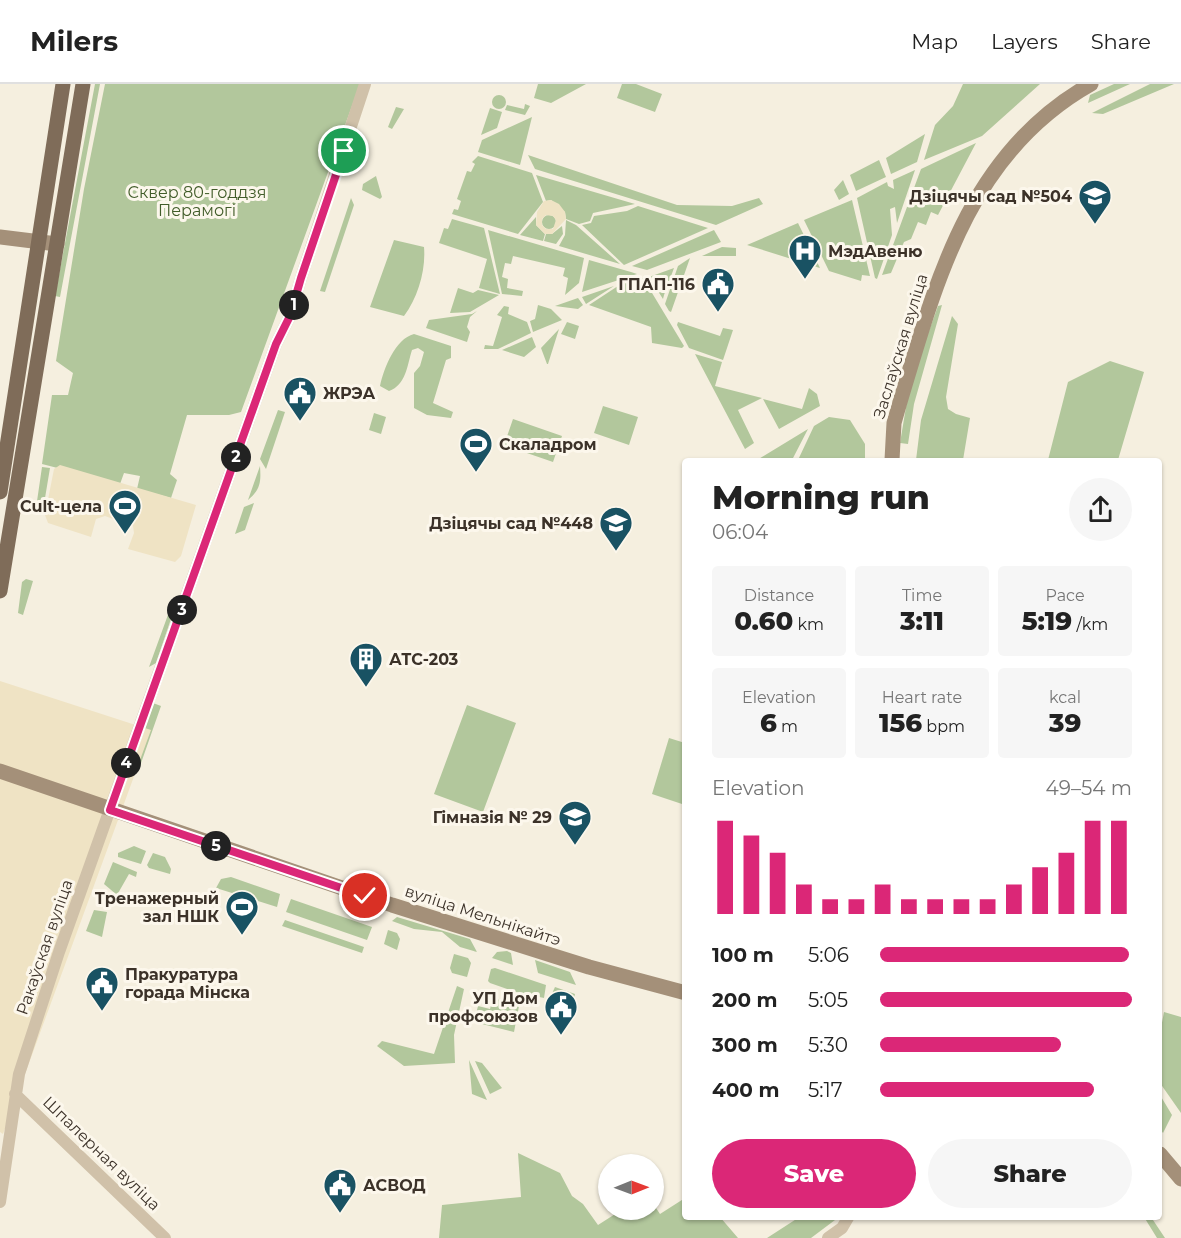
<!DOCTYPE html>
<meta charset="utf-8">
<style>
:root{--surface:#fff;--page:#f6f6f6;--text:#222;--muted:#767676;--line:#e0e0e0;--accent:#db2777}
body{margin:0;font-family:Montserrat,sans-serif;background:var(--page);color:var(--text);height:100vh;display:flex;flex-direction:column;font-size:22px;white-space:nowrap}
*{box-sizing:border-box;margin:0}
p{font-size:20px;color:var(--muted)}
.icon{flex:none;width:33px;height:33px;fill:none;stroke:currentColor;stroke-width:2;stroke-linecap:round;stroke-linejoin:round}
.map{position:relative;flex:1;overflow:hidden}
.sheet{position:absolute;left:682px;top:374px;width:480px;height:762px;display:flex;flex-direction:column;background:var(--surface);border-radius:6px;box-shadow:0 2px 4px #0004}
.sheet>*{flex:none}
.needle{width:39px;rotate:89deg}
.buttons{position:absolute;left:598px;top:1070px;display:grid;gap:12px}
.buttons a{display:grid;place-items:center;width:66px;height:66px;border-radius:50%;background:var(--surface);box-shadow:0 2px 4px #0004;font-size:30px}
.pin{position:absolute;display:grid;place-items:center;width:51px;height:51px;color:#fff;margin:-26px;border:3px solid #fff;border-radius:50%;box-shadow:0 2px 6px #0007}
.km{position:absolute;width:30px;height:30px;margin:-15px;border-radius:50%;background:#222;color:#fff;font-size:16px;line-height:30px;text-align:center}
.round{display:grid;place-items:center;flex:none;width:63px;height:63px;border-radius:32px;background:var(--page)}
.overview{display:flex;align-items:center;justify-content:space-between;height:102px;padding:0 30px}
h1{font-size:33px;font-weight:800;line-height:45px}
.stats{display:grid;grid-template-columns:repeat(3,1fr);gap:9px;height:102px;padding:6px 30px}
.stats div{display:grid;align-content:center;border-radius:6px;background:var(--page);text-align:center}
.stats b{font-size:26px;font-weight:800}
.stats small{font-size:16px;font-weight:400}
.stats p{font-size:16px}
.chart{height:168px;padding:12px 30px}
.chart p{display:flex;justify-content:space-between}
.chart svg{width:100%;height:108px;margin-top:6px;stroke:var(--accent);stroke-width:6}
.action{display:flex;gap:12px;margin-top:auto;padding:12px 30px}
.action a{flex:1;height:69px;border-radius:36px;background:var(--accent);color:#fff;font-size:24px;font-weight:800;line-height:69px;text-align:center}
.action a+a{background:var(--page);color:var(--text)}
ul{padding:0 30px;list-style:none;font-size:20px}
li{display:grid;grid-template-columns:96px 72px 1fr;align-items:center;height:45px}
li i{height:15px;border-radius:8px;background:var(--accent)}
header{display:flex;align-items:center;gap:36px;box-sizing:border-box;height:84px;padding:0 30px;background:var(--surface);border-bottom:2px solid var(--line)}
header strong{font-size:28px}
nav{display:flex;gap:33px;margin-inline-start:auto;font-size:21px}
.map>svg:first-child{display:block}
.green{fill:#b2c79c}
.plaza{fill:#efe3c4;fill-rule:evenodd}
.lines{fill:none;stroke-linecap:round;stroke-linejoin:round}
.street{stroke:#d0c1a9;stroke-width:12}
.secondary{stroke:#a49079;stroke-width:15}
.primary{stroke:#7f6c59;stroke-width:15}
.route-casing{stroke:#fff;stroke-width:12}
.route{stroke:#db2777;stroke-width:8}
.labels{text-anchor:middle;stroke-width:6;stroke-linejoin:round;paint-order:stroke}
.park-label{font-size:16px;fill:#425d2a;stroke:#fcf7ec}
.poi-label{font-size:16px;font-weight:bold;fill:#3c3229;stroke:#fcf7ec;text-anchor:end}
.street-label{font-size:16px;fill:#3c3229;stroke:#fcf7ec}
</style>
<header>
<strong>Milers</strong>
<nav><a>Map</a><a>Layers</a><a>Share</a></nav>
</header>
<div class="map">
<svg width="1181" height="1154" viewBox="0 0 1181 1154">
<rect width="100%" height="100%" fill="#f5efdf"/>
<!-- green -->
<path class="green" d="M95,0H100L60,213L55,212Z
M105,0H360L241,328L229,331H187L170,390L177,396L171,414L137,405L140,392L124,389L120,400L42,380L52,311H68L73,289L56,277L84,105Z
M538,0H586L551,19L534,14Z
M622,0H636L662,10L655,28L617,14Z
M963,0H1040L982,52L924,76L935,41L953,22Z
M1114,0H1130L1088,19L1090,11Z
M1150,0H1174L1103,30L1092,29Z
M492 18a7 7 0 1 1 14 0a7 7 0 1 1-14 0Z
M525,20L530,22L525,31L505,26L507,21L524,25Z
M396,23L404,25L392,45L388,43Z
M490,24L502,28L497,44L481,51Z
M532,33L520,81L478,68L482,56Z
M925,50L917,78L891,90L886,74Z
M976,59L938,131L931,128L926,141L918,138L911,155L904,158L891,189L882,191L921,85Z
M528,71L677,121L732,122L759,114L763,120L716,141L535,85Z
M478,72L532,89L543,118L518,150L452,130L454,125L458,126L461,117L457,115L467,87L471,88L475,80L472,78Z
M879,76L886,93L856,107L850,91Z
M915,86L897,139L895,123L890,125L892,151L877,195L875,194L857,114L887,98L888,102L894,105L893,96Z
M536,91L635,120L593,129L590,137L579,140L566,135L565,128L551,116L546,117Z
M376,92L382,113L380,115L362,106L363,100Z
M843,96L849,110L839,116L834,106Z
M351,114L354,121L325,208L320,207Z
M852,116L870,192L862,191L861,197L829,187L804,136Z
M638,122L708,144L624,181L582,141L591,139L594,132L627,127Z
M542 138a7 7 0 1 1 14 0a7 7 0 1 1-14 0Z
M536,133V141L545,150L543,157L520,151Z
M452,135L484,144L500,210L479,204L487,175L439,159L444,144L448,145Z
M566,136L576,141L620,180L559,162L565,151Z
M798,139L820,184L747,161Z
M562,142L563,150L556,160L544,157L546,150H552Z
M488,146L584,174L579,199L565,211L568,194L563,192L565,184L513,172L511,180L505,179L502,193L508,195L507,204L523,207L522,212L502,210Z
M714,146L721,158L647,186L632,182Z
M394,156L424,163C426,186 418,213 404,232L370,223Z
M722,163L736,164V172H702Z
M690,174L671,228L669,227L665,220L678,182Z
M589,176L631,188L637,190L582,208Z
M674,184L664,211L663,215L649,193Z
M643,194L684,262L682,264L652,259L651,243L589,221L621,200Z
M614,202L586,220L582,213Z
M458,204L473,209L478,206L499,211L470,228L450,229Z
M578,214L583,221L578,225L555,222Z
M538,221L551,225L562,236L533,248L530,237L535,235Z
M942,221L914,320L908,360L900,359L910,299L938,222Z
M504,222L509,223L508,230L527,238L531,249L498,265H484L485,261L493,262L502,233L497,231Z
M477,227L470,233L467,243L470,248L467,258L426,244L429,236L472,230Z
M952,232L958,240L946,313L948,325L956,330L970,334L963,376H916L921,336Z
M567,238L579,242L575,255L561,250Z
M678,238L720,252L723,244L733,246L723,276L689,264L677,241Z
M559,245L548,280H547L541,264Z
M414,250L451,262V274L446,276L433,319L453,328L451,334L427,331L414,324V289L420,282L424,268L418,264L412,266C407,282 406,301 389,307L380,302C384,284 395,255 414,250Z
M532,253L536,263L524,273L502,266Z
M695,270L722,278L715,302L762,314L738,326L754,359L745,365Z
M1110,277L1144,288L1118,376H1048L1068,298Z
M809,304L817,310L820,322L779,345L763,315L802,325Z
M603,322L638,333L629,361L594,349Z
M278,326L285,328L266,385L260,375Z
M374,329L386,333L381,350L369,346Z
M829,333L850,336L865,360V376H798L814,342Z
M513,335L562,352L553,378L504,361Z
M808,345L792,376H757Z
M260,382C261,397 261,405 248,416Z
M42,383L50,384L43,426L36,424Z
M254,419L245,446L235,450L244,423Z
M26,495L33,497L23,531L18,529L22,498Z
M169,528L172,532L156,579L149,583Z
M153,619L161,622L140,682L133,684Z
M467,621L516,639L483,728L434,710Z
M669,654L685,659V721L652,710Z
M134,762L146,767L141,780L118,773V769Z
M153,769L165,773L171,785L170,790L149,784L147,781Z
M113,778L137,788L136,793L129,790L117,811L104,800Z
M231,793L280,810L277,823L216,804L221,795Z
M291,815L372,843L367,856L286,828Z
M94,826L107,828L102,853L86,847Z
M397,833L470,855L477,868L460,863L442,848L414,845L392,837Z
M285,836L364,863L362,869L282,842Z
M388,846L397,849L400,855L397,866L384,860Z
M507,867L511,869L513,881L492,874L497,868Z
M454,870L468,874L471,879L467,893L452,889L450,884Z
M535,876L570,888L576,901L538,889Z
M495,884L546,901L544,914L516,908L490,899L488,897L491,885Z
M457,902L464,905L454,951L455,979L404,982L377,962L382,957L434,970Z
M555,903L575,910L572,924L552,918L550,914Z
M493,914L519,922L514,948L474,938L478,922L490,925Z
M1164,928L1181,933V1029L1160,999V949Z
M469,976L487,1016L472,1010Z
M475,977L482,979L502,1004L490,1010Z
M1160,1011L1172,1031L1163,1049L1160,1045Z
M518,1069L560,1089L572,1112L583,1120L598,1141L623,1125H654V1121L660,1130L685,1114L686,1132L720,1133L738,1154H439L442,1121L521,1113Z
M801,1132L839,1133L811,1154H767Z
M1144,1133H1151L1165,1154H1157Z"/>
<!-- plaza -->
<path class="plaza" d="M551,116L559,120L565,128L566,135L552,150H545L536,141L537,128L544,117ZM546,131L553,132L556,136L553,145H546L542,141V135Z
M60,381L196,421L181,472L175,478L128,465L134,449L133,442L105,432L96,435L91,453L48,439L45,431L54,385Z
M0,597L151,646L3,1050L0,1048Z"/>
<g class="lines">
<!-- street -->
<path class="street" d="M15,1010L165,1154
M0,1118L19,990L59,868L276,260L290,232L301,194L365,0
M828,1154L842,1144L849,1132"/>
<!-- secondary -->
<path class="secondary" d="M0,153L57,160
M892,376L894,339L900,318C937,194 970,68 1091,0
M0,687L392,821L589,883L686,909
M1160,1070L1181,1095"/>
<!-- primary -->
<path class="primary" d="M0,408L63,0
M0,507L83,0"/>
</g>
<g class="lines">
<!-- route casing -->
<g class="route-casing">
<path id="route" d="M344,67L301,194L290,232L276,260L110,726L365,812"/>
</g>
<!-- route -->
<use href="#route" class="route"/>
</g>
<!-- icons -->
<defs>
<g id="school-pin" transform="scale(1.725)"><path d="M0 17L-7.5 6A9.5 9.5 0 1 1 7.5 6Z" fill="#195263" stroke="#fcf7ec"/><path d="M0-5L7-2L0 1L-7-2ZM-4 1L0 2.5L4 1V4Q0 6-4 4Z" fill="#fff"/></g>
<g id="hospital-pin" transform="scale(1.725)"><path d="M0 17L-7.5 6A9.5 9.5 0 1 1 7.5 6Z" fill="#195263" stroke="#fcf7ec"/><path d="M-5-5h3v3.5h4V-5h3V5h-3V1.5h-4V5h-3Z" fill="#fff"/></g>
<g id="civic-pin" transform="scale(1.725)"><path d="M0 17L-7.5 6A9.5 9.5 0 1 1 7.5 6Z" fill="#195263" stroke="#fcf7ec"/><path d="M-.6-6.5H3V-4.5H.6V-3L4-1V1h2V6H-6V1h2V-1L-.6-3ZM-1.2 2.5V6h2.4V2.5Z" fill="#fff"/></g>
<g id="stadium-pin" transform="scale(1.725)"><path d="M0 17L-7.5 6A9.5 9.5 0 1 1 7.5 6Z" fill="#195263" stroke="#fcf7ec"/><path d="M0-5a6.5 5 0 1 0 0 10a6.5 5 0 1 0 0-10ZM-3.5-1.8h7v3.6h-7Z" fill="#fff"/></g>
<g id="building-pin" transform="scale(1.725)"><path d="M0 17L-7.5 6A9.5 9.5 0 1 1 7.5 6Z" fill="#195263" stroke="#fcf7ec"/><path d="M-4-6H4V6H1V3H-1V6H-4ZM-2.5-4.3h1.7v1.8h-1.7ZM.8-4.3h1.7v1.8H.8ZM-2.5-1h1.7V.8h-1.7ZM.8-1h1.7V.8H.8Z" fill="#fff"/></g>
</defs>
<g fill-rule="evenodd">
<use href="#school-pin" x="1095" y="112"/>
<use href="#hospital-pin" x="805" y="167"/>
<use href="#civic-pin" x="718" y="200"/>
<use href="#civic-pin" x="300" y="309"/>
<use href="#stadium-pin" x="476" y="360"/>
<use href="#stadium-pin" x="125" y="422"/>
<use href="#school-pin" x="616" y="439"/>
<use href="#building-pin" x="366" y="575"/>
<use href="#school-pin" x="575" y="733"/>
<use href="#stadium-pin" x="242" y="823"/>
<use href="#civic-pin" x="102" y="899"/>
<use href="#civic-pin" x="561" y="923"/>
<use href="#civic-pin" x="340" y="1101"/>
</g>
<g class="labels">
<!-- park labels -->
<g class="park-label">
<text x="197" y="114">Сквер 80-годдзя<tspan x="197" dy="18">Перамогі</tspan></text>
</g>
<!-- poi labels -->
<g class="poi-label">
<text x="1072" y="118">Дзіцячы сад №504</text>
<text x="828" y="173" text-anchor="start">МэдАвеню</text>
<text x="695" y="206">ГПАП-116</text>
<text x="323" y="315" text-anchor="start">ЖРЭА</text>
<text x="499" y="366" text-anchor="start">Скаладром</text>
<text x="102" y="428">Cult-цела</text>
<text x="593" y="445">Дзіцячы сад №448</text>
<text x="389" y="581" text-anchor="start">АТС-203</text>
<text x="552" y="739">Гімназія № 29</text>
<text x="219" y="820">Тренажерный<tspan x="219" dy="18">зал НШК</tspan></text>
<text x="125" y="896" text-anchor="start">Пракуратура<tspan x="125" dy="18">горада Мінска</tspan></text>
<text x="538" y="920">УП Дом<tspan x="538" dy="18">профсоюзов</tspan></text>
<text x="363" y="1107" text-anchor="start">АСВОД</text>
</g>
<!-- street labels -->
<g class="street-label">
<text transform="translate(900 262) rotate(-73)" y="6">Заслаўская вуліца</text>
<text transform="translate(483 831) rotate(18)" y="6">вуліца Мельнікайтэ</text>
<text transform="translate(44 863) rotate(-71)" y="6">Ракаўская вуліца</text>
<text transform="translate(102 1069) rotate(44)" y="6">Шпалерная вуліца</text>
</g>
</g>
</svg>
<div class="buttons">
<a><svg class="needle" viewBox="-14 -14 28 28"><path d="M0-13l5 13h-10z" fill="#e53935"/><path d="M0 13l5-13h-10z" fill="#767676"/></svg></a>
</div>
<div class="pin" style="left:344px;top:67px;background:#1e9e55"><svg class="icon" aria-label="arrive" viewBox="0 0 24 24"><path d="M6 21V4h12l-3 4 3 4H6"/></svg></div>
<div class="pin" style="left:365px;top:812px;background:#d93025"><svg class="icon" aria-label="check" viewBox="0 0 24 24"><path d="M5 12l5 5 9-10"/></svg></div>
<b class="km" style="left:294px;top:221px">1</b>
<b class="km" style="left:236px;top:373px">2</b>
<b class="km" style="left:182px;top:526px">3</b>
<b class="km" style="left:126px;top:679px">4</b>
<b class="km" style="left:216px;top:762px">5</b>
<section class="sheet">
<div class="overview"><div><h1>Morning run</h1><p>06:04</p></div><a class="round"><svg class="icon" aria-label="share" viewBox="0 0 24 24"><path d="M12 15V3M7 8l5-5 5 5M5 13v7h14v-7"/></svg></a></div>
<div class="stats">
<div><p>Distance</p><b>0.60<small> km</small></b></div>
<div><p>Time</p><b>3:11</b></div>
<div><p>Pace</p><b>5:19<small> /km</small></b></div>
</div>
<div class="stats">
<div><p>Elevation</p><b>6<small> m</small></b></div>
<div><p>Heart rate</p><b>156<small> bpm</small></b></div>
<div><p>kcal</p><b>39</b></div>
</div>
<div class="chart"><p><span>Elevation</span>49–54 m</p>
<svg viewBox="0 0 160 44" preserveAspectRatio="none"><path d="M5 44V6M15 44V12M25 44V19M35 44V32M45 44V38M55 44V38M65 44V32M75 44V38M85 44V38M95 44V38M105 44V38M115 44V32M125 44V25M135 44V19M145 44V6M155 44V6"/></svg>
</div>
<ul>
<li><b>100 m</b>5:06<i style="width:99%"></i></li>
<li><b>200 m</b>5:05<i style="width:100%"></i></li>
<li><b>300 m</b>5:30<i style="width:72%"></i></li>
<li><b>400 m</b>5:17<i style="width:85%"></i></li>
</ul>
<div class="action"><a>Save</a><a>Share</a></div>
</section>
</div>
